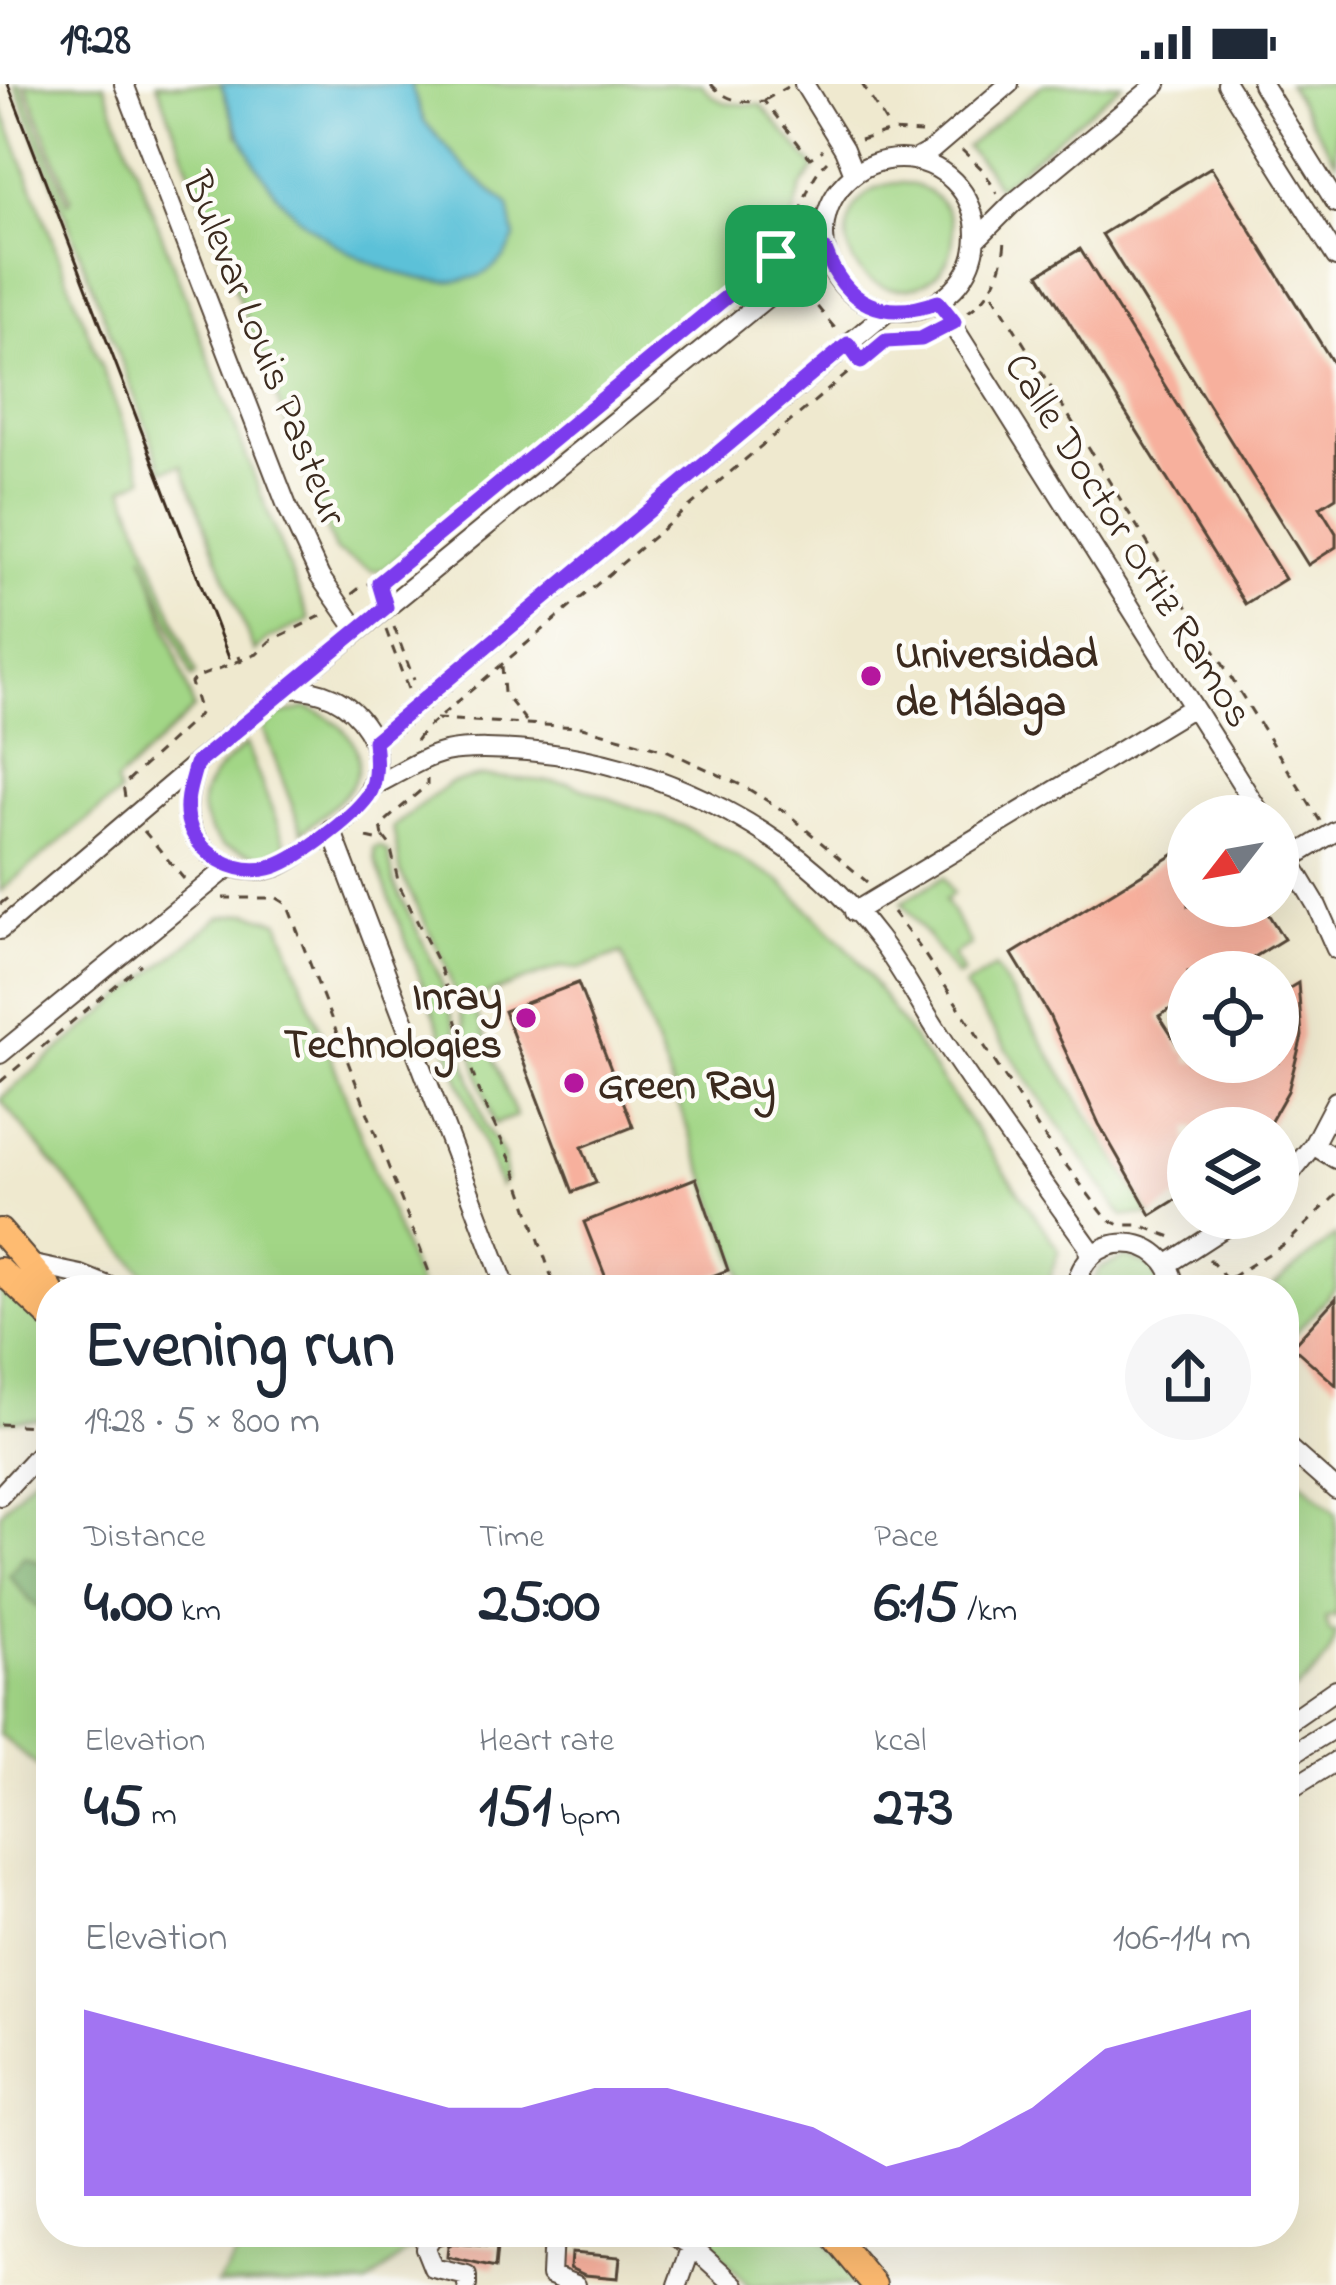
<!DOCTYPE html>
<meta charset="utf-8">
<style>
:root{--surface:#fff;--page:#f6f6f7;--text:#1f2937;--muted:#747a83;--accent:#7c3aed}
body{margin:0;font-family:"Indie Flower",sans-serif;background:var(--page);color:var(--text);height:100vh;display:flex;flex-direction:column;font-size:45px;white-space:nowrap}
*{box-sizing:border-box;margin:0}
p{font-size:39px;color:var(--muted)}
.icon{flex:none;width:66px;height:66px;fill:none;stroke:currentColor;stroke-width:2;stroke-linecap:round;stroke-linejoin:round}
.map{position:relative;flex:1;overflow:hidden}
.drawer{position:absolute;left:36px;top:1191px;width:1263px;height:972px;display:flex;flex-direction:column;background:var(--surface);border-radius:48px;box-shadow:0 12px 48px #0002}
.drawer>*{flex:none}
.needle{width:78px;rotate:239deg}
.buttons{position:absolute;left:1167px;top:711px;display:grid;gap:24px}
.buttons a{display:grid;place-items:center;width:132px;height:132px;border-radius:50%;background:var(--surface);box-shadow:0 12px 48px #0002;font-size:60px}
.pin{position:absolute;display:grid;place-items:center;width:102px;height:102px;color:#fff;margin:-51px;border-radius:24px;box-shadow:0 6px 18px #0006}
.round{display:grid;place-items:center;flex:none;width:126px;height:126px;border-radius:63px;background:var(--page)}
.summary{display:flex;align-items:center;justify-content:space-between;height:204px;padding:0 48px}
h1{font-size:66px;font-weight:700;line-height:90px}
.metrics{display:grid;grid-template-columns:repeat(3,1fr);gap:18px;height:204px;padding:12px 48px}
.metrics div{display:grid;align-content:center}
.metrics b{font-size:60px;font-weight:700}
.metrics small{font-size:33px;font-weight:400}
.metrics p{font-size:33px}
.chart{height:336px;padding:24px 48px}
.chart p{display:flex;justify-content:space-between}
.chart svg{width:100%;height:216px;margin-top:12px;fill:var(--accent);opacity:.7}
.status{display:flex;justify-content:space-between;align-items:center;height:84px;padding:0 60px;background:var(--surface);direction:ltr}
.status svg{height:33px;fill:currentColor}
.map>svg:first-child{display:block}
.green{fill:#a2d686;stroke:#6e8052;stroke-width:3}
.forest{fill:#81b773;stroke:#5e7048;stroke-width:3}
.water{fill:#5bc1d8;stroke:#4b767b;stroke-width:3}
.building{fill:#f7b09d}
.lines{fill:none;stroke-linecap:round;stroke-linejoin:round}
.minor-casing{stroke:#564739;stroke-width:22}
.major-casing{stroke:#564739;stroke-width:28}
.path{stroke:#564739;stroke-width:3;stroke-dasharray:9 9;stroke-linecap:butt}
.minor{stroke:#fff;stroke-width:18}
.major{stroke:#febb71;stroke-width:24}
.tram{stroke:#3b2a1e;stroke-width:3}
.route-casing{stroke:#fff;stroke-width:24}
.route{stroke:#7c3aed;stroke-width:15}
.poi-dot{fill:#b5179e;stroke:#fdfcf7;stroke-width:4.5}
.labels{text-anchor:middle;stroke-width:9;stroke-linejoin:round;paint-order:stroke}
.street-label{font-size:42px;fill:#3b2a1e;stroke:#fdfcf7}
.poi-label{font-size:42px;font-weight:bold;fill:#3b2a1e;stroke:#fdfcf7;text-anchor:start}
</style>
<div class="status"><b>19:28</b><svg viewBox="0 0 49 12"><path d="M0 12V9h3v3zM5 12V6h3v6zM10 12V3h3v9zM15 12V0h3v12zM26 1h20v11H26zM47 4h2v5h-2z"/></svg></div>
<div class="map">
<svg width="1336" height="2201" viewBox="0 0 1336 2201">
<rect width="100%" height="100%" fill="#fdfcf7"/>
<filter id="ink" filterUnits="userSpaceOnUse"><feTurbulence type="fractalNoise" baseFrequency=".00833" numOctaves="2"/><feDisplacementMap in="SourceGraphic" scale="24" xChannelSelector="R" yChannelSelector="G"/><feConvolveMatrix kernelMatrix="1 2 1 2 8 2 1 2 1" color-interpolation-filters="sRGB"/></filter>
<filter id="wash" filterUnits="userSpaceOnUse"><feTurbulence type="fractalNoise" baseFrequency=".004" numOctaves="4" result="noise"/><feDisplacementMap in="SourceGraphic" scale="48" xChannelSelector="R" yChannelSelector="G"/><feGaussianBlur stdDeviation="2.7" result="paint"/><feColorMatrix in="noise" values="0 0 0 0 0 0 0 0 0 0 0 0 0 0 0 0 0 1.4 0 .05"/><feComposite in="paint" operator="in"/></filter>
<g filter="url(#wash)">
<rect width="100%" height="100%" fill="#efe9cf"/>
<!-- green -->
<path class="green" d="M15,0H21L68,119L71,116L26,0H104L309,536L268,555L254,568L182,381L163,386Z
M157,0H221L238,51L509,122L469,88L424,37L410,0H702C718,25 738,19 761,21L815,84L801,104L790,147L386,484L373,487L335,467Z
M1043,0H1122L998,104L986,83L966,63Z
M1288,0H1336V77Z
M0,19L144,394L124,404L196,590L192,594L143,469L194,625L116,699L119,710L0,807Z
M847 152a53 53 0 1 1 106 0a53 53 0 1 1-106 0Z
M305,624C344,634 377,671 346,709C334,723 316,736 302,748L263,644L278,631Z
M246,660L286,762L264,773L223,762C180,718 210,692 246,660Z
M481,692L569,699L683,742L780,797L855,872L1059,1166L1045,1206H748L622,869L579,885L561,883L471,916L516,1032L494,1040L445,879L401,790L393,743L450,699Z
M380,762L388,768L394,799L438,889L486,1043L504,1072L505,1095L500,1102L375,776L374,764Z
M944,793L953,809L945,816L971,861L953,871L963,889L957,893L902,818Z
M248,829L279,838L420,1206H157L0,1015L220,833Z
M995,883L1151,1131L1124,1132L1119,1127L964,903Z
M1336,1151V1204L1284,1261V1206H1268Z
M1126,1173L1152,1183L1163,1206H1090L1100,1184Z
M0,1205L51,1246V1332L45,1335L0,1337Z
M51,1372V1693L0,1651V1429Z
M1284,1381L1336,1429V1535L1334,1531L1325,1534L1330,1548H1336C1332,1577 1308,1598 1284,1613Z
M261,2148H431L422,2166L408,2167L367,2201H217L235,2173Z
M690,2148H817L862,2201H748L714,2162Z"/>
<!-- forest -->
<path class="forest" d="M24,1472L51,1483V1532L30,1517L9,1491Z"/>
<!-- water -->
<path class="water" d="M221,0H410L424,37L469,88L509,122L515,154C511,161 507,172 501,177C448,231 326,165 286,121C254,85 236,45 221,0Z"/>
<g id="blocks">
<!-- building -->
<path class="building" d="M1211,83L1336,284V413L1320,423L1336,449V463L1308,481L1102,150Z
M1080,165L1285,495L1245,520L1039,190Z
M1188,762V822H1263L1284,855L1230,888H1188V914L1159,932L1183,969L1188,966V978H1278V911L1298,899L1302,952L1288,1007L1267,1044H1188V1108L1151,1131L1099,1040L1049,931L1012,870Z
M578,899L633,1043L582,1063L596,1099L573,1108L504,927Z
M696,1094L728,1186L676,1206H577L606,1194L584,1138Z
M1336,1214V1301L1292,1262Z
M453,2159L497,2163L495,2184L447,2173L448,2162Z
M571,2169L620,2173L618,2194L585,2191L570,2184Z"/>
</g>
</g>
<g filter="url(#ink)">
<use href="#blocks" fill-opacity="0" stroke="#564739" stroke-width="3"/>
<g class="lines">
<!-- minor casing -->
<g class="minor-casing">
<path id="minor" d="M124,0L287,422L320,493L358,547
M804,0L844,65L854,90
M1227,0L1336,173
M1262,0L1336,119
M824 151a76 76 0 1 1 152 0a76 76 0 1 1-152 0Z
M914,76L932,66L1009,0
M976,156L1012,120L1157,0
M938,218L1262,732
M374,657L888,227
M196,680C191,699 185,717 188,735C196,772 241,796 276,783C298,774 360,728 370,707C379,688 378,662 367,645C348,615 322,605 288,604
M371,703C395,692 420,674 445,668C470,663 501,665 527,667C659,678 798,747 878,854C902,885 920,921 942,954C988,1025 1039,1093 1088,1162L1089,1172
M331,745L507,1206
M1278,757L1317,822L1336,865
M1290,775L1336,747
M854,828L1193,623
M0,846L200,676L825,166
M0,970L230,782
M1313,1061L1336,1075
M1278,1105L1313,1061L1336,1017
M29,1180L81,1191L118,1206
M1168,1180L1239,1134
M1076,1206C1081,1144 1169,1144 1175,1206
M1284,1360L1336,1406
M0,1412L51,1357
M1284,1641L1336,1605
M1284,1675L1336,1643
M1284,1709L1336,1677
M446,2148L432,2153L425,2164L433,2184L467,2192V2201
M553,2148L551,2191L576,2201
M667,2148L692,2162L735,2201
M678,2201L692,2162"/>
</g>
<!-- major casing -->
<g class="major-casing">
<path id="major" d="M0,1147L51,1206
M0,1186L51,1234
M830,2148L874,2201"/>
</g>
<!-- path -->
<path class="path" d="M711,0C726,17 742,19 764,17L810,74L823,66
M862,0L890,45
M765,16L787,3
M860,56L891,47L921,49
M962,66L984,87L997,110
M806,209L838,248
M993,210L1320,737
M968,228C993,211 1004,184 1005,154
M352,510L363,501L388,495L780,169C806,142 797,107 827,77
M394,543L414,596
M386,546L408,605
M239,572L241,579
M502,582L504,609L526,637
M436,635L582,643L668,667L745,703L787,729L867,798
M416,657L424,646L886,257L921,255L935,250
M125,713L123,701L197,633L200,628L191,599L195,594L257,570L270,557L325,530
M144,747L184,795
M383,752L381,741L427,701V695
M367,754L376,756L383,752L390,761L399,801L440,883L478,1006L514,1083L556,1206
M223,814H277L287,820L436,1206
M0,820L14,809
M893,828L921,865L1040,1047L1107,1135L1120,1141H1140L1174,1154
M0,998L141,880
M1209,1175L1227,1196
M1218,1206L1227,1196L1288,1158L1336,1111
M0,1340L35,1342L51,1335"/>
<!-- minor -->
<use href="#minor" class="minor"/>
<!-- major -->
<use href="#major" class="major"/>
<!-- tram -->
<path class="tram" d="M8,0L229,574"/>
</g>
</g>
<g class="lines" filter="url(#ink)">
<!-- route casing -->
<g class="route-casing">
<path id="route" d="M825,166C845,221 884,238 938,218L954,238L921,255L886,257L861,278L848,260L374,657C376,673 378,698 368,712C352,734 295,778 269,784C236,792 196,770 188,736C184,717 191,699 196,680L386,523L379,499L776,172L791,190Z"/>
</g>
<!-- route -->
<use href="#route" class="route"/>
</g>
<!-- markers -->
<g class="poi-dot">
<circle cx="871" cy="592" r="12"/>
<circle cx="526" cy="934" r="12"/>
<circle cx="574" cy="999" r="12"/>
</g>
<g class="labels">
<!-- street labels -->
<g class="street-label">
<text transform="translate(267 264) rotate(68)" y="15">Bulevar Louis Pasteur</text>
<text transform="translate(1131 455) rotate(58)" y="15">Calle Doctor Ortiz Ramos</text>
</g>
<!-- poi labels -->
<g class="poi-label">
<text x="895" y="583">Universidad<tspan x="895" dy="48">de Málaga</tspan></text>
<text x="502" y="925" text-anchor="end">Inray<tspan x="502" dy="48">Technologies</tspan></text>
<text x="598" y="1014">Green Ray</text>
</g>
</g>
</svg>
<div class="buttons">
<a><svg class="needle" viewBox="-14 -14 28 28"><path d="M0-13l5 13h-10z" fill="#e53935"/><path d="M0 13l5-13h-10z" fill="#747a83"/></svg></a>
<a><svg class="icon" aria-label="locate" viewBox="0 0 24 24"><circle cx="12" cy="12" r="6"/><path d="M12 2v4M12 18v4M2 12h4M18 12h4"/></svg></a>
<a><svg class="icon" aria-label="layers" viewBox="0 0 24 24"><path d="M12 4l9 5-9 5-9-5zM3 14l9 5 9-5"/></svg></a>
</div>
<div class="pin" style="left:776px;top:172px;background:#1e9e55"><svg class="icon" aria-label="arrive" viewBox="0 0 24 24"><path d="M6 21V4h12l-3 4 3 4H6"/></svg></div>
<section class="drawer">
<div class="summary"><div><h1>Evening run</h1><p>19:28 · 5 × 800 m</p></div><a class="round"><svg class="icon" aria-label="share" viewBox="0 0 24 24"><path d="M12 15V3M7 8l5-5 5 5M5 13v7h14v-7"/></svg></a></div>
<div class="metrics">
<div><p>Distance</p><b>4.00<small> km</small></b></div>
<div><p>Time</p><b>25:00</b></div>
<div><p>Pace</p><b>6:15<small> /km</small></b></div>
</div>
<div class="metrics">
<div><p>Elevation</p><b>45<small> m</small></b></div>
<div><p>Heart rate</p><b>151<small> bpm</small></b></div>
<div><p>kcal</p><b>273</b></div>
</div>
<div class="chart"><p><span>Elevation</span>106–114 m</p>
<svg viewBox="0 0 160 44" preserveAspectRatio="none"><path d="M0 44V6L10 10L20 14L30 18L40 22L50 26L60 26L70 22L80 22L90 26L100 30L110 38L120 34L130 26L140 14L150 10L160 6V44z"/></svg>
</div>
</section>
</div>
